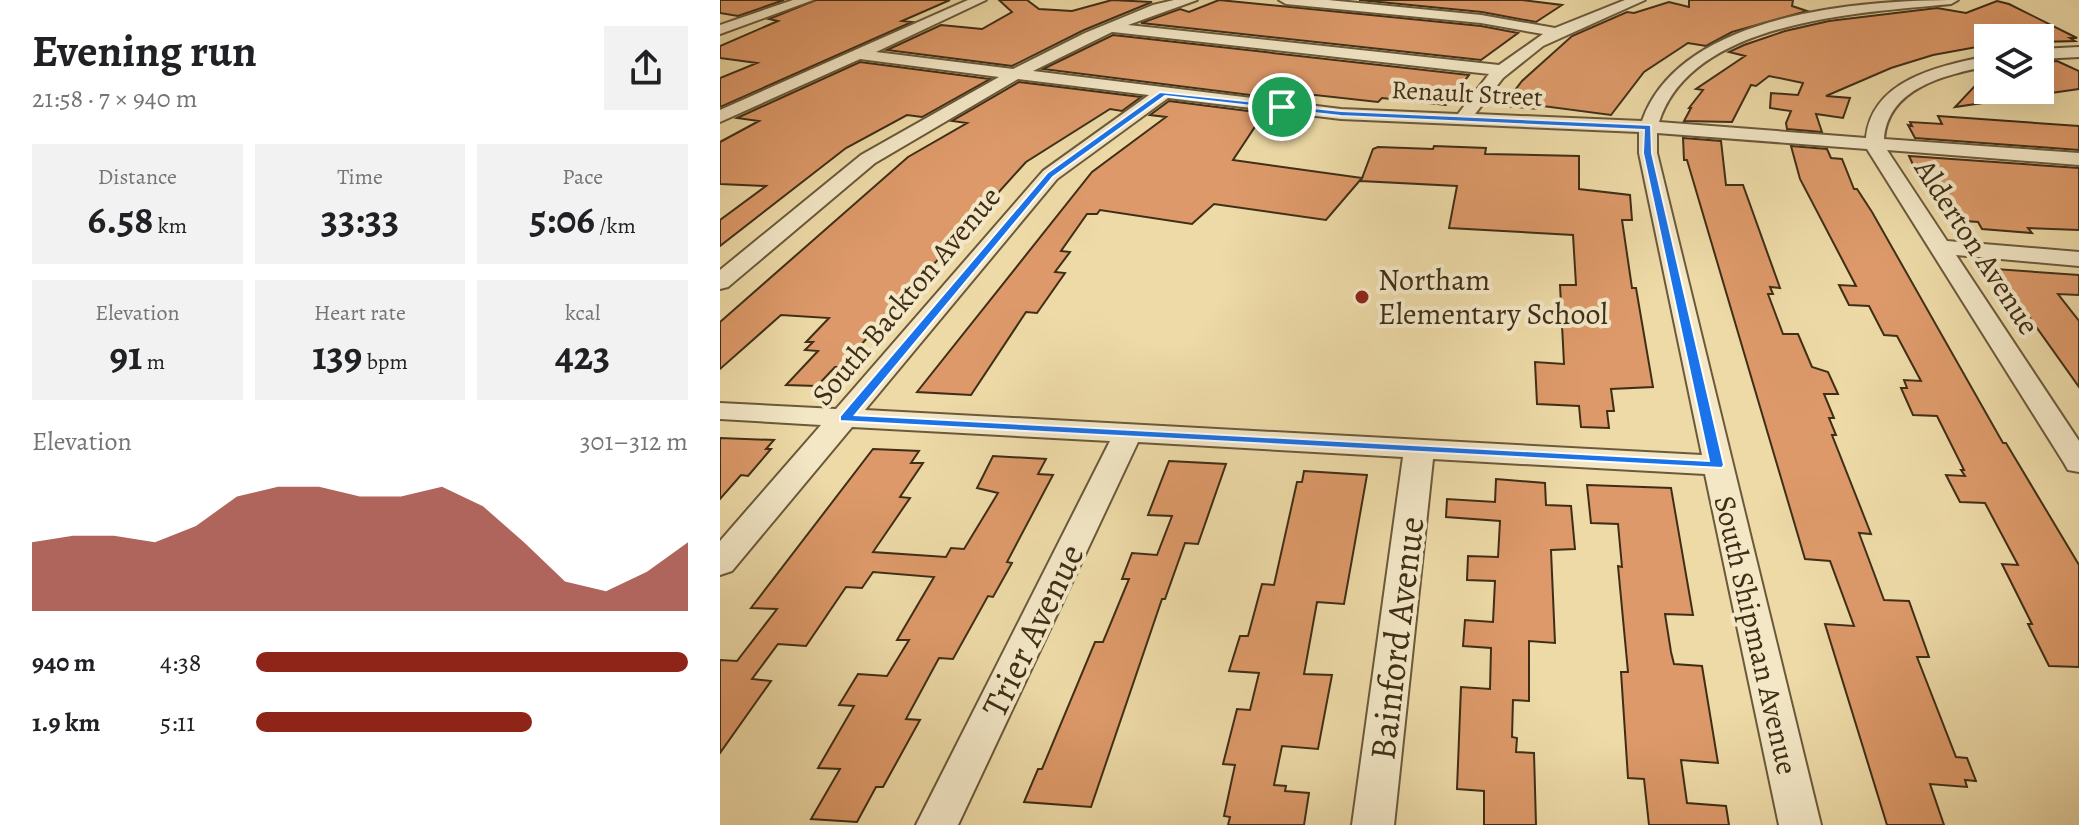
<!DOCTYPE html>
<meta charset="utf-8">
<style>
:root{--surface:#fff;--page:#f2f2f2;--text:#202124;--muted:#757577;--accent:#8f2418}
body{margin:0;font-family:Alegreya,serif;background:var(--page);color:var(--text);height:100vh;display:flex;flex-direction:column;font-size:30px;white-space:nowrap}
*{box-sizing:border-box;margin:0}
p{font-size:26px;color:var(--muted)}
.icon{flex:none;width:44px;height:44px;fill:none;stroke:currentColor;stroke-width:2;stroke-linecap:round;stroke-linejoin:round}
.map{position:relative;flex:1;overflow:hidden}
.sheet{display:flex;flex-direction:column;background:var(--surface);width:720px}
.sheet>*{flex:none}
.fabs{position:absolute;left:1254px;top:24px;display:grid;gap:16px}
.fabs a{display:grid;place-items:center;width:80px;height:80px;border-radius:0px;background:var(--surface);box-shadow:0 8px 32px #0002;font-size:40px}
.pin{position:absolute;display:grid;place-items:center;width:68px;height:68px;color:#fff;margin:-34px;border:4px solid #fff;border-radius:50%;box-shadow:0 2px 8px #0007}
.round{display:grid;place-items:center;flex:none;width:84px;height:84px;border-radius:0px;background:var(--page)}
.overview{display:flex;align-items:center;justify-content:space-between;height:136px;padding:0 32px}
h1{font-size:44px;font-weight:600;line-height:60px}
.stats{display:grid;grid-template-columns:repeat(3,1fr);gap:12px;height:136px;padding:8px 32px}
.stats div{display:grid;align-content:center;border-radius:0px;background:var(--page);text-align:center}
.stats b{font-size:40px;font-weight:600}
.stats small{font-size:22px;font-weight:400}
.stats p{font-size:22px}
.chart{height:224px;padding:16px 32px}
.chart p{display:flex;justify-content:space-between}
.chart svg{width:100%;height:144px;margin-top:8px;fill:var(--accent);opacity:.7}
ul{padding:0 32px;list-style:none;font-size:26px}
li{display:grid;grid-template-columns:128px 96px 1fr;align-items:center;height:60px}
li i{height:20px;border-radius:10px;background:var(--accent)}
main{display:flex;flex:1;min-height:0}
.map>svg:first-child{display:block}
.building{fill:#dd9969;stroke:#3f2e17;stroke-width:2}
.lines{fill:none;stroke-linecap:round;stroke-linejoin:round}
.street-casing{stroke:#6a593b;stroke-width:4}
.street{fill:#f3e7c6;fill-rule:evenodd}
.route{fill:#1a73e8;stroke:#fff;stroke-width:2;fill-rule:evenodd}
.poi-dot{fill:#8f2418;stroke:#f3e7c6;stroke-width:3}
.labels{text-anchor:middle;stroke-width:8;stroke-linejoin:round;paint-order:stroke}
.far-street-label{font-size:26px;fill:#3f2e17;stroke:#f3e7c6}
.street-label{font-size:30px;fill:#3f2e17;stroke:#f3e7c6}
.poi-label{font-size:30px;fill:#3f2e17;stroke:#f3e7c6;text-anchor:start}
.near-street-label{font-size:36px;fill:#3f2e17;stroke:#f3e7c6}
</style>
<main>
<section class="sheet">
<div class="overview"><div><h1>Evening run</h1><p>21:58 · 7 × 940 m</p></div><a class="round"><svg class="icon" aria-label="share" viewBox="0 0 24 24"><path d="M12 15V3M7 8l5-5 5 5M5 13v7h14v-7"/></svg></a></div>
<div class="stats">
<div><p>Distance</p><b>6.58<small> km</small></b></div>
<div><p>Time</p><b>33:33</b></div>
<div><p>Pace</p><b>5:06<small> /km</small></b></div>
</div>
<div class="stats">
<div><p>Elevation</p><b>91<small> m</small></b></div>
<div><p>Heart rate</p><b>139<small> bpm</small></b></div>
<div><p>kcal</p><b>423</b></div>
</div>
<div class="chart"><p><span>Elevation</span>301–312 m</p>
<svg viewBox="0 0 160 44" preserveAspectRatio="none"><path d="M0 44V23L10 21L20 21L30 23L40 18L50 9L60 6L70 6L80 9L90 9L100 6L110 12L120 23L130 35L140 38L150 32L160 23V44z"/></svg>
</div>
<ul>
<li><b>940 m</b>4:38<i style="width:100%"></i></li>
<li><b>1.9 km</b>5:11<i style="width:64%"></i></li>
</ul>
</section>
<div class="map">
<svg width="1359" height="825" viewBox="0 0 1359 825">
<rect width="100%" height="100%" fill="#eddaa7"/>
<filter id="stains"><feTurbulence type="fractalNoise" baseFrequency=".0025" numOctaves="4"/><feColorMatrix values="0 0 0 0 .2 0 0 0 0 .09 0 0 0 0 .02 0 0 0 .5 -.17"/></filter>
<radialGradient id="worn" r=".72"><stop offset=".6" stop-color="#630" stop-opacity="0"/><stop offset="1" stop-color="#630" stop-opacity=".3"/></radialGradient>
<!-- building -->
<path class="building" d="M0,0H64L18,16L0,13Z
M96,0H230L182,21L192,22L0,107V78L37,63L0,58V46L58,21L49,19Z
M279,0H307L319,9L352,11L392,0L432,2L364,30L292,66L167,50L221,25L262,29L292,12Z
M499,0L761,26L798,33L761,60L421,23L460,9L469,12Z
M639,0H802L842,5L816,22L762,12Z
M969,0H1073L1072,6L1087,11L1012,32L986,46L968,43L924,72L891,115L823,106L820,109L783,106L802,81L852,36L907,12L914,13L949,2L969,7Z
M1277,1L1289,4L1357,38H1350L1355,41L1320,42V38H1268V45L1213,55L1171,68L1106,96L1130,98L1123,118L1096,114L1102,132L1067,129L1066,123L1071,111L1050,108L1051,93L1078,95L1083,83L1049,76L1036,86L1031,85L1012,122L964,121L971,108H969L983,90L976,89L1025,56L1009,52L1024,45L1065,31L1109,21L1217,8L1246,13Z
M393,35L749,75L726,105L662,98L658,102L559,91L554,98L323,69Z
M1337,61L1359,71V89L1235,107L1268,72V90H1320V62Z
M140,62L270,79L202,117L187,115L126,148L0,246V220L46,186L0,184V142L39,121L17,118Z
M299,82L421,97L402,111L390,109L306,162L121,367H115L97,386L66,385L98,351L85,350L93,342H86L109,318L61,315L0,369V322L188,157L247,123L232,121Z
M449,101L544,113L513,160L642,178L606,220L494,204L472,224L380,210L377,214H367L341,251L350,252L335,272L345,273L317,313L306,312L251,395L197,392L372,172L446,117L430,115Z
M1218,116L1359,126V150L1195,138L1188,125L1192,126L1190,122L1222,124Z
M963,138L1001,141L1006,185H1023L1060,288L1050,287L1053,294H1048L1063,334H1078L1092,367L1108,372L1118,394H1104L1114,418H1109L1116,435H1112L1151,534L1139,533L1164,600L1189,601L1209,657H1197L1236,757L1247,758L1256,781L1245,780L1247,787L1210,784L1224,825H1167L1105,624L1134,626L1110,561L1085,559L967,160H964Z
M714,146L766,148L765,154L859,156V189L910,195L912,220H902L912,288H916L933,387L891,389L894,411H887L889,428L861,427L859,406L817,404L815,362L844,364L840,285H856L853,235L729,228L737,186L641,181L653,149L658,147L713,149Z
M1071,146L1107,149L1111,158L1122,159L1134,189H1137L1152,212L1283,443H1286L1359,565V667L1329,666L1308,624H1312L1282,564L1298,565L1265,503L1240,502L1226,475L1245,476L1241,470H1244L1217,416L1193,415L1181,388H1187L1184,380L1201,381L1177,336L1164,335L1149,306L1129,305L1119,285L1136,286L1080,179Z
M1189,156L1359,168V230L1308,228L1312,233L1262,229L1258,222L1232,220L1214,183L1201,182Z
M1275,269L1359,275V295L1338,294L1359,321V387Z
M0,438L54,440L46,449H51L28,476L21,475L0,499Z
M153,449L199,451L191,463H203L180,497L190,498L153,552L226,557L231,548L244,549L278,493L257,488L273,456L326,459L318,474L333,475L287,562L292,563L273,597L268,596L233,659L219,658L186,719L200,720L163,787H156L137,822L91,819L120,769L98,768L134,706L119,705L138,674L167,676L189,640H177L214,577L153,572L142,588L126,587L86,646L58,644L32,679L51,681L0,753V660L17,661L57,609L31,608Z
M449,461L506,464L478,544L465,543L445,599H442L371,807L304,802L318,769H322L375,642H383L409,579H402L412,553L437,555L452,516L428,515Z
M584,471L647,475L624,604L597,602L584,674L612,675L598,749L562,746L554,785L566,786L565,791L589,793L584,825H508L510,817L504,816L515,765L503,764L517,709L530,710L539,673L509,671L520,636H528L542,584L554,585L577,482H582Z
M776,479L825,483L826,505L851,506L855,549L831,550L835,643L809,641V701L793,700L792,737L797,738L796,752L814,753L816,825H764V791L737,789L741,687L770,689L771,648L743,646L745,620L773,622L775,581L747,580L748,556L778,557L780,521L726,517L727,499L775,502Z
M867,485L951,488L973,615L945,614L951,652L954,664L982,666L998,763L961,760L967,803L1006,806L1009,825H929L924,779L908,778L901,672H908L898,566L902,567L898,524L871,523Z"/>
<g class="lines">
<!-- street casing -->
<g class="street-casing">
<path id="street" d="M73,0H93L0,34V25Z
M248,0H266L156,52L293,69L365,33L433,5L454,0H477L408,25L779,65L823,34L761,23L566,4L559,0H608L761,15L835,28L905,0H925L823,46L783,78L755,114L922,121C960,13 1141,0 1238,0L1231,4C1142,13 972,19 939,122L1146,138C1152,79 1220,66 1268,56V66C1226,75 1168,87 1164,139L1359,153V165L1167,150L1227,241L1359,252V266L1236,255L1359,441V472L1348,470L1344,463L1147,149L937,133V153L1101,825H1059L985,474L713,459L674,825H632L683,457L418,442L238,825H196L390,441L132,427L12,571L0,575V541L101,425L0,419V403L116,409L323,171L429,95L298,79L155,163L8,287L0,289V270L141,155L279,77L140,59L0,122V110ZM392,32H393L769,74L738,114L621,109L313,71ZM448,98L621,119L919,132V153L982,455L145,410L337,179Z
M1359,47V57L1320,59V49Z"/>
</g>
<!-- street -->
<use href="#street" class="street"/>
</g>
<!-- route -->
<path class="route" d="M440,92L621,111L931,125L932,153L1004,465L1002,468L120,421V416L327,173ZM445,96L621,116L924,130L923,153L989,461L135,415L333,177Z"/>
<!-- markers -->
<circle class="poi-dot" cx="642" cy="297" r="8"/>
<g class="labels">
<!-- far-street labels -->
<g class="far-street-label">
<text transform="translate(747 93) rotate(3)" y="9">Renault Street</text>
</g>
<!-- street labels -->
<g class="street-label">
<text transform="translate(1257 247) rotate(57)" y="10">Alderton Avenue</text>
<text transform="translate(186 296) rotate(-50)" y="10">South Backton Avenue</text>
<text transform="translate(1036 635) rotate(77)" y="10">South Shipman Avenue</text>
</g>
<!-- poi labels -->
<g class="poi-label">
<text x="658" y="290">Northam<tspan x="658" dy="34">Elementary School</tspan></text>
</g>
<!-- near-street labels -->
<g class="near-street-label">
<text transform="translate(312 630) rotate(-64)" y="13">Trier Avenue</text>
<text transform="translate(676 638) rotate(-83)" y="13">Bainford Avenue</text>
</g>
</g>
<rect width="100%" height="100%" filter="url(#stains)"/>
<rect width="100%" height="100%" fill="url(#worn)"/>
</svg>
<div class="fabs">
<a><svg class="icon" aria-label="layers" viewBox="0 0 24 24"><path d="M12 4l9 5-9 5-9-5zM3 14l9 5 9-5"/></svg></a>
</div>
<div class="pin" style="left:562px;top:107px;background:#1e9e55"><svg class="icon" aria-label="arrive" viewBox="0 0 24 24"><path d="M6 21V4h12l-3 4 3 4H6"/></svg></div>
</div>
</main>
